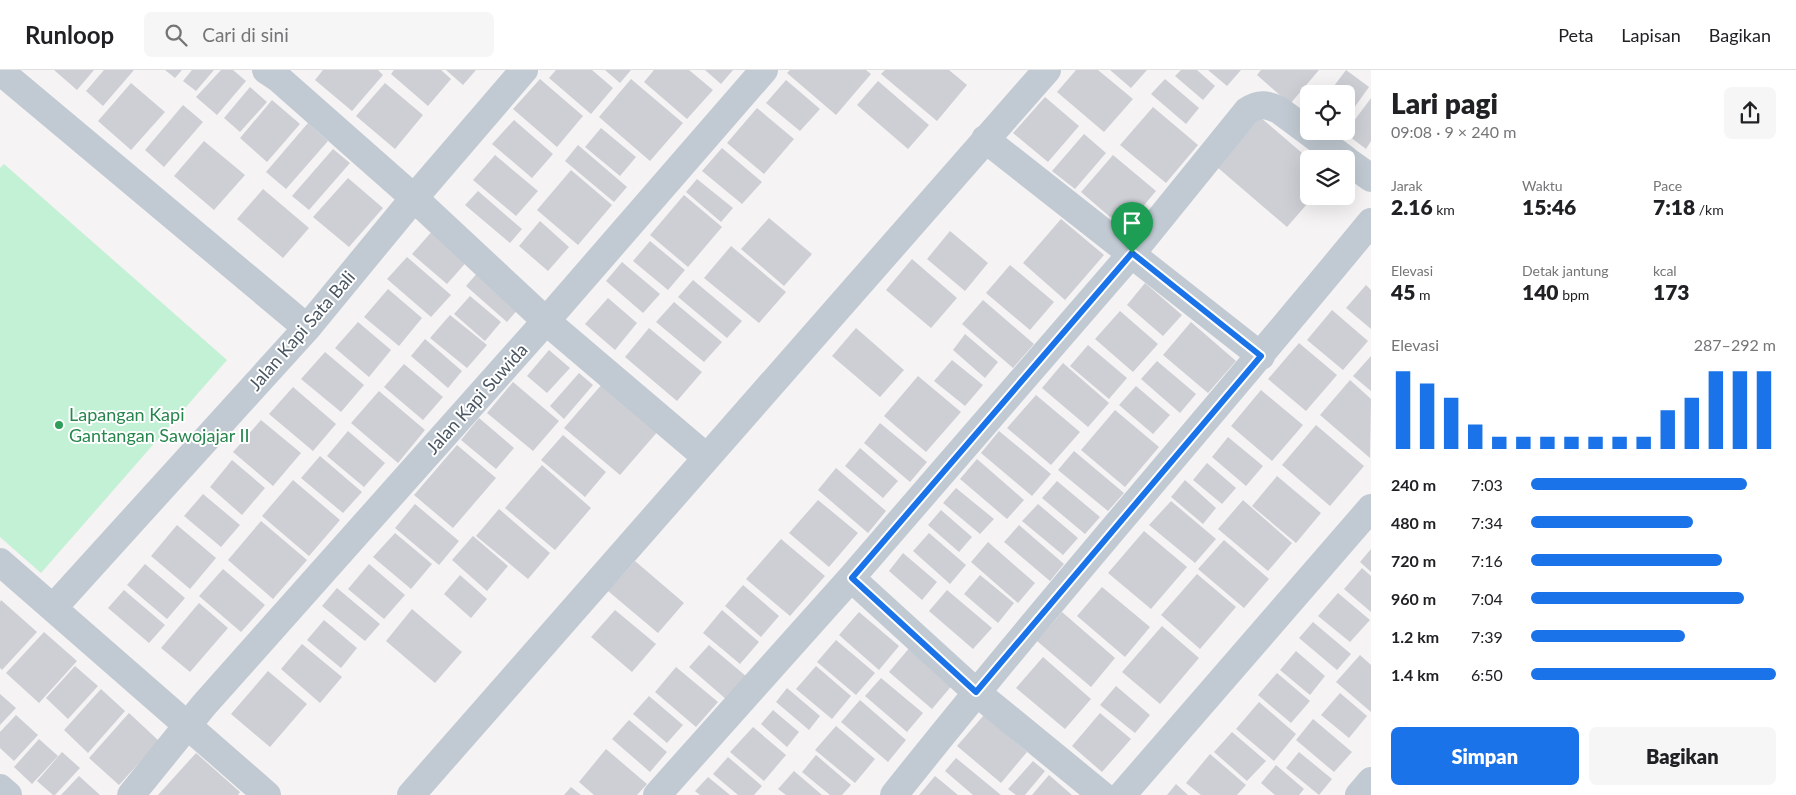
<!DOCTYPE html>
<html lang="id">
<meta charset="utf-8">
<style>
:root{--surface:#fff;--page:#f6f6f6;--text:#202124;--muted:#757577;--line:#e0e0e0;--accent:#1a73e8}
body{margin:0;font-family:Lato,sans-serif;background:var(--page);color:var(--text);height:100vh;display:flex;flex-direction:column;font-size:19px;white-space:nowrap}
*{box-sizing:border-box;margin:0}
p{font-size:16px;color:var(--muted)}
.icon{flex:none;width:28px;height:28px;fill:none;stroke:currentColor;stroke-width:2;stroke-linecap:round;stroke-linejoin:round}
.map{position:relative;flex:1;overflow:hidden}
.details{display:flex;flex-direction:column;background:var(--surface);width:425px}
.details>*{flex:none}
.fabs{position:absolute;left:1300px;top:15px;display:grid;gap:10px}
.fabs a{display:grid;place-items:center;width:55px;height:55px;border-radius:8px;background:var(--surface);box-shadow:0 5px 20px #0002;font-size:25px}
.pin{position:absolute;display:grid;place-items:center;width:42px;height:42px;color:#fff;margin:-51px -21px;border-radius:50% 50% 50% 0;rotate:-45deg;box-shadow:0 0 5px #0007}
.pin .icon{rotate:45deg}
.round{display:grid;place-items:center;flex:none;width:52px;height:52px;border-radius:8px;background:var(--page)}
.overview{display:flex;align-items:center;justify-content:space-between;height:85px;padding:0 20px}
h1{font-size:28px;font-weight:800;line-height:38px}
.metrics{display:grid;grid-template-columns:repeat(3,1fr);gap:8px;height:85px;padding:5px 20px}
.metrics div{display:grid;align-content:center}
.metrics b{font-size:21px;font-weight:800}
.metrics small{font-size:14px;font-weight:400}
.metrics p{font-size:14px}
.chart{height:140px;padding:10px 20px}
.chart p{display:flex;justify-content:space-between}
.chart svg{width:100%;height:90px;margin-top:5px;stroke:var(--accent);stroke-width:6}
.action{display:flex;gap:10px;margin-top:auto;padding:10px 20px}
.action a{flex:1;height:58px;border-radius:8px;background:var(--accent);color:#fff;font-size:20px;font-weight:800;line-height:58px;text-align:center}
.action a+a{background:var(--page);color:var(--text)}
ul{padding:0 20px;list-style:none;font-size:16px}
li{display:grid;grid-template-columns:80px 60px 1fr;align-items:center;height:38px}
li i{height:12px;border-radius:6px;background:var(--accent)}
header{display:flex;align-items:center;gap:30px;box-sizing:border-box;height:70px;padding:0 25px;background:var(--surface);border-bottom:1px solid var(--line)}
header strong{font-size:24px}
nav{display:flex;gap:28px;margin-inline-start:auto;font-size:18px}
.search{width:350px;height:45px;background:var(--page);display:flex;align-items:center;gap:12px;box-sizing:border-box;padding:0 18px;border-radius:8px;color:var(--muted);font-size:19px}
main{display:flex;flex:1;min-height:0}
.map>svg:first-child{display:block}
.green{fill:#c3f1d5}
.building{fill:#cdcfd5}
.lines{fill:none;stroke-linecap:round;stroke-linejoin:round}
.minor{stroke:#c1cad2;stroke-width:28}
.route-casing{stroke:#fff;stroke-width:10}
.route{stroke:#1a73e8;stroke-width:6}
.leisure-dot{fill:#2e9e5b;stroke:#fff;stroke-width:2}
.labels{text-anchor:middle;stroke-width:4;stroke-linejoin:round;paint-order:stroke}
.street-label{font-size:18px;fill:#4a5661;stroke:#fff}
.leisure-label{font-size:18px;fill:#27864d;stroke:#fff;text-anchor:start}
</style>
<header>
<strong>Runloop</strong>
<div class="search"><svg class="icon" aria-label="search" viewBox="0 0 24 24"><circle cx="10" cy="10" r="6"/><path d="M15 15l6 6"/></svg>Cari di sini</div>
<nav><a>Peta</a><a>Lapisan</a><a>Bagikan</a></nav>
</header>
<main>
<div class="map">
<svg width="1371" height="725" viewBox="0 0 1371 725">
<rect width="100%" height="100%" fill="#f5f3f3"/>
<!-- green -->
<path class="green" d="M4,94L227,290L41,503L0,467V98Z"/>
<!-- building -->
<path class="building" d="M54,0H94L77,20Z
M104,0H134L103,36L86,21Z
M165,0H182L175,8Z
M192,0H214L196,21L183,11Z
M221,0H233L246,11L217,45L196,27Z
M323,0H378L383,5L352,41L315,10Z
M394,0H441L451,9L428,36L391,4Z
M446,0H476L463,15Z
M556,0H592L613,18L591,44L549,8Z
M605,0H631L620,13Z
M654,0H689L713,20L687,49L644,12Z
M705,0H733L721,14Z
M790,0H866L871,4L836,45L787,3Z
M885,0H949L967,15L937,51L881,4Z
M1076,0H1098L1133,29L1104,62L1057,22Z
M1110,0H1147L1131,18Z
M1181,0H1197L1215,16L1203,30L1175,6Z
M1208,0H1241L1227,16Z
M1261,0H1319L1290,34L1257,5Z
M1346,0L1369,17L1346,49V24H1328Z
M540,9L583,46L557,77L513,39Z
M631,9L683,53L650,91L599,47Z
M1165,9L1199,38L1186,54L1151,24Z
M786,10L820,39L800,61L766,33Z
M878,11L929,55L908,79L857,35Z
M131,13L165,42L131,80L98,51Z
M385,13L423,45L395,79L356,46Z
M250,17L267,32L240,62L224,48Z
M1045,27L1079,56L1048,92L1013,63Z
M1371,28V71L1366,79L1345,63Z
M272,30L300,54L267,92L240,68Z
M183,35L203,52L164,97L145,80Z
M1153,37L1198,75L1166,113L1120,75Z
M757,38L794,69L764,104L727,73Z
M1260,47L1309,89V126H1314L1287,157L1217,97Z
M514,50L553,84L532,108L492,74Z
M308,53L328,71L286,119L266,102Z
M601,58L636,87L620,106L585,77Z
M1084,64L1106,83L1075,119L1052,101Z
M204,71L245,105L214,140L174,106Z
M578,75L627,117L614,132L565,91Z
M722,78L762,112L742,134L702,101Z
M333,79L350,93L309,140L292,126Z
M495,85L538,121L516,146L473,110Z
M1113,85L1156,121L1124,159L1081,122Z
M571,100L612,135L578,175L537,140Z
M348,108L383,138L349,177L313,147Z
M697,109L733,138L721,152L686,122Z
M263,119L309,158L283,188L237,149Z
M478,121L522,159L510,173L465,135Z
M684,125L722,157L688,197L650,165Z
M769,148L812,184L784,216L741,179Z
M1061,149L1104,185L1065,230L1023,193Z
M540,151L569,177L548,201L519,176Z
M435,158L470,188L447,214L412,184Z
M950,161L988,193L965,221L927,189Z
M650,171L685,200L668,220L633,191Z
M731,176L786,222L759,253L704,208Z
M407,187L451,225L431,247L387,209Z
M912,189L957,228L931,258L886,220Z
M622,192L660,224L643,243L606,211Z
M1010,195L1054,232L1030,260L986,223Z
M479,201L520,237L507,252L466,216Z
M693,210L742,251L727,268L678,227Z
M1145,213L1182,245L1163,266L1127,235Z
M1366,215L1371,220V259L1346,238Z
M388,219L422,248L399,276L364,247Z
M470,226L501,252L485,271L454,244Z
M608,228L637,253L615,280L585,254Z
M983,230L1034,274L1013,298L962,254Z
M674,232L722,272L704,292L656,252Z
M1332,240L1368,271L1343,300L1307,270Z
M1120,241L1158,274L1133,302L1095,269Z
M450,245L487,275L467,298L430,268Z
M358,252L391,280L369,307L335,278Z
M1191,252L1236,291L1208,323L1163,285Z
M649,258L702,302L677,331L625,287Z
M856,258L904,300L880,327L832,286Z
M965,264L998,292L985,308L953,280Z
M425,269L462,301L448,318L411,286Z
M1299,273L1337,305L1306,341L1268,309Z
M1088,275L1127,308L1109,329L1070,296Z
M549,280L570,298L547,323L527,306Z
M325,282L364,315L341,342L301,309Z
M1371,286V321L1353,306Z
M952,290L983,315L965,336L934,311Z
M1157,291L1196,324L1180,343L1141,309Z
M1063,293L1109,333L1088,357L1042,318Z
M404,294L443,327L423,350L384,317Z
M579,303L593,315L564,349L550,336Z
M918,306L961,342L926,382L884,346Z
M1350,310L1371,329L1370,388L1320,345Z
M513,312L559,351L533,381L487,343Z
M603,313L659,360L620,405L564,358Z
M1136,316L1170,345L1153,364L1119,335Z
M293,317L336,354L313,381L269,344Z
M1261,320L1303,355L1272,391L1231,356Z
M379,321L425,360L398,393L351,353Z
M1036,325L1080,362L1051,395L1007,358Z
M1115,340L1159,377L1125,417L1081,380Z
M479,348L514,378L496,399L461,370Z
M261,350L301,383L273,416L233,382Z
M880,353L927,392L910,412L864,373Z
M1316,355L1364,396L1330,436L1282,395Z
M348,361L385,393L364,417L327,386Z
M999,361L1051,404L1032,426L981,383Z
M563,365L606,402L585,427L541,390Z
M1228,367L1263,396L1246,416L1212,387Z
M457,375L496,408L453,458L414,425Z
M860,378L898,411L883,428L845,396Z
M1074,381L1124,423L1108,441L1058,400Z
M320,386L362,422L343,443L301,408Z
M977,389L1024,430L1007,449L960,409Z
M232,390L265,418L242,445L210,417Z
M1207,393L1236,418L1222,434L1193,410Z
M542,395L591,438L555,480L505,438Z
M836,398L886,441L868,463L818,420Z
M1277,406L1321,443L1296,473L1252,436Z
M293,410L340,450L309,486L262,446Z
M1185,410L1216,438L1203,454L1171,427Z
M1057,411L1100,447L1085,464L1042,428Z
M956,418L994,449L980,464L943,433Z
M203,424L240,455L221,477L184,446Z
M818,430L858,463L829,497L789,463Z
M1243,430L1292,473L1268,501L1218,459Z
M1171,431L1216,469L1195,493L1149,455Z
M415,434L459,471L439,495L395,458Z
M1038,434L1078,468L1063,485L1022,451Z
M499,439L550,483L528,509L476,466Z
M941,440L972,467L959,482L928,455Z
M261,451L307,490L273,529L228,490Z
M177,455L216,488L190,519L151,486Z
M1019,455L1064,494L1050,511L1004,472Z
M1144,461L1187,497L1151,539L1108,503Z
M395,463L432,494L411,519L373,487Z
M929,463L966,495L950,514L913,481Z
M473,466L508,496L487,521L452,490Z
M781,469L825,506L790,546L746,509Z
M1224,470L1269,509L1244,538L1198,499Z
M988,472L1035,513L1018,533L971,492Z
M1371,479V502L1360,492Z
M903,483L937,512L922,530L889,501Z
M635,491L684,533L658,563L608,521Z
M145,494L185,528L167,549L127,515Z
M369,494L405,525L384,549L348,519Z
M1362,498L1371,506V542L1344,519Z
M223,499L265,535L241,562L199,526Z
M1197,504L1236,537L1200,579L1161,545Z
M460,505L487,529L471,548L444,524Z
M980,505L1014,533L998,553L964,524Z
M743,515L779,546L761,567L725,536Z
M1102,517L1150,557L1125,587L1077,546Z
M337,518L380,554L365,571L322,536Z
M124,520L165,555L149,573L108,538Z
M947,520L992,558L973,579L929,541Z
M1338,523L1370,550L1350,572L1318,546Z
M1,530L37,562L2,600L0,598V532Z
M199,533L228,558L190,602L161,578Z
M412,539L462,582L435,613L386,571Z
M615,540L656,574L632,602L591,567Z
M722,540L759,572L740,594L703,563Z
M859,542L899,576L879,600L839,565Z
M1062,542L1115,588L1091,617L1037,571Z
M324,550L357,578L341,598L307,570Z
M1313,552L1351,584L1337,600L1299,568Z
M1162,556L1199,588L1160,634L1122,602Z
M44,562L77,591L39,633L6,603Z
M836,570L875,603L856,625L817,592Z
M302,574L342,607L320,633L281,599Z
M709,575L747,607L727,630L689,597Z
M911,576L954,613L932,639L889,602Z
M1296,581L1325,606L1310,625L1280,600Z
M1360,585L1371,595V642L1336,612Z
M1043,587L1091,629L1065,659L1016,618Z
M75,596L98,616L68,649L46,628Z
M816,596L851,626L832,649L796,619Z
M676,597L718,632L696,657L655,622Z
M268,601L307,634L270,677L231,644Z
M1277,603L1310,631L1291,653L1258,625Z
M881,608L923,643L907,662L865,626Z
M1116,616L1150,645L1135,663L1100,635Z
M787,618L820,646L809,660L776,632Z
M101,619L125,641L88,683L64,660Z
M1340,623L1367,646L1349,668L1321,645Z
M0,624L16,638L0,655Z
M649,626L683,655L667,673L633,644Z
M860,630L906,670L888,692L841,652Z
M1259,632L1296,664L1274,691L1236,659Z
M773,640L799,662L787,677L761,654Z
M129,643L159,671L119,715L89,688Z
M1100,643L1131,669L1102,702L1072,676Z
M16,645L38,665L14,691L0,678V662Z
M984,645L1027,682L1001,713L957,676Z
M1313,649L1352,682L1334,702L1296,670Z
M629,650L667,682L650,702L612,669Z
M836,656L875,689L855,713L815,680Z
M753,657L786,685L764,711L730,682Z
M1232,662L1266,691L1247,711L1214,682Z
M39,669L58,686L32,714L14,697Z
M606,679L647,714L637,725H594L579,712Z
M62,682L80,698L55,725H53L37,711Z
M1299,682L1332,709L1319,725L1286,698Z
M196,683L240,722L238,725H158Z
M1210,684L1246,715L1237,725H1201L1186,713Z
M816,685L851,715L842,725H830L802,702Z
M728,687L762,716L754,725H738L713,704Z
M956,688L1001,725H973L945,701Z
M1033,691L1045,701L1025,725H1016L1008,719Z
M1276,695L1304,719L1299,725H1275L1261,713Z
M794,701L822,725H786L778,719Z
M1049,705L1072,725H1032Z
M79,706L100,725H61Z
M935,706L958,725H919Z
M708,707L730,725H700L695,721Z
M1176,714L1188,725H1167Z
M571,717L581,725H564Z"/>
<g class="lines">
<!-- minor -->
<path class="minor" d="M266,0L278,8L414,128L546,251L706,387
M0,1L307,258
M985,69L1261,286
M1346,90L1371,108
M0,492L267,725
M851,508L976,622L1102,725
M53,538L307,258L414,128L524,0
M0,718L8,725
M131,725L204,635L546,251L764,0
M411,725L1047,0
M657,725L851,508L1132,183L1247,41C1259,33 1266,34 1279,40L1345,89
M894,725C1049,530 1213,344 1371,152
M1122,725L1371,438
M1359,725L1371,711"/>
</g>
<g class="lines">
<!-- route casing -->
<g class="route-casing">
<path id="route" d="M1132,183L1261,286L976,622L852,508Z"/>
</g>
<!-- route -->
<use href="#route" class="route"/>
</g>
<!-- markers -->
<circle class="leisure-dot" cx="59" cy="355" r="5"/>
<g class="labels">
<!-- street labels -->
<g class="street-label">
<text transform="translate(302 261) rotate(-49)" y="6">Jalan Kapi Sata Bali</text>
<text transform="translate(477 329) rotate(-48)" y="6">Jalan Kapi Suwida</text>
</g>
<!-- leisure labels -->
<g class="leisure-label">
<text x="69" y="351">Lapangan Kapi<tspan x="69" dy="21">Gantangan Sawojajar II</tspan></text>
</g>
</g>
</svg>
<div class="fabs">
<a><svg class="icon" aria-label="locate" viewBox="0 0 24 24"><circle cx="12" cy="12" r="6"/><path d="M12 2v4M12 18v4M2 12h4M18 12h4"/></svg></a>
<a><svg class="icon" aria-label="layers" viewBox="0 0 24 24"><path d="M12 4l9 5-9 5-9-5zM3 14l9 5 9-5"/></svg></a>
</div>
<div class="pin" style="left:1132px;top:183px;background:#1e9e55"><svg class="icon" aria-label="arrive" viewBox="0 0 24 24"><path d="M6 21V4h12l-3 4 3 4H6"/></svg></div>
</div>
<section class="details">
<div class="overview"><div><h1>Lari pagi</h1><p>09:08 · 9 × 240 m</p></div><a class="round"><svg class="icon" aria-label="share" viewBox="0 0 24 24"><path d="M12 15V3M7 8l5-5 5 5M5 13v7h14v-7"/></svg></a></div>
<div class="metrics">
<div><p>Jarak</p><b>2.16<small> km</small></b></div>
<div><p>Waktu</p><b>15:46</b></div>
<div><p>Pace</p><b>7:18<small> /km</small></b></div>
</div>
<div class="metrics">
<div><p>Elevasi</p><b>45<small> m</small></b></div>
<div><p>Detak jantung</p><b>140<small> bpm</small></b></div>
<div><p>kcal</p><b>173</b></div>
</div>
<div class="chart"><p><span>Elevasi</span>287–292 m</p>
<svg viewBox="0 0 160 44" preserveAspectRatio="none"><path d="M5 44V6M15 44V12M25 44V19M35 44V32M45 44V38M55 44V38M65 44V38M75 44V38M85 44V38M95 44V38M105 44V38M115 44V25M125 44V19M135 44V6M145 44V6M155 44V6"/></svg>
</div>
<ul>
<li><b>240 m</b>7:03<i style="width:88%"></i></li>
<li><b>480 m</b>7:34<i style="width:66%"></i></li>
<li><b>720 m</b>7:16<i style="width:78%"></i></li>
<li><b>960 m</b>7:04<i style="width:87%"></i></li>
<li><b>1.2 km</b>7:39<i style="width:63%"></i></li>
<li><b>1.4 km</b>6:50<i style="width:100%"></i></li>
</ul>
<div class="action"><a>Simpan</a><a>Bagikan</a></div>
</section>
</main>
